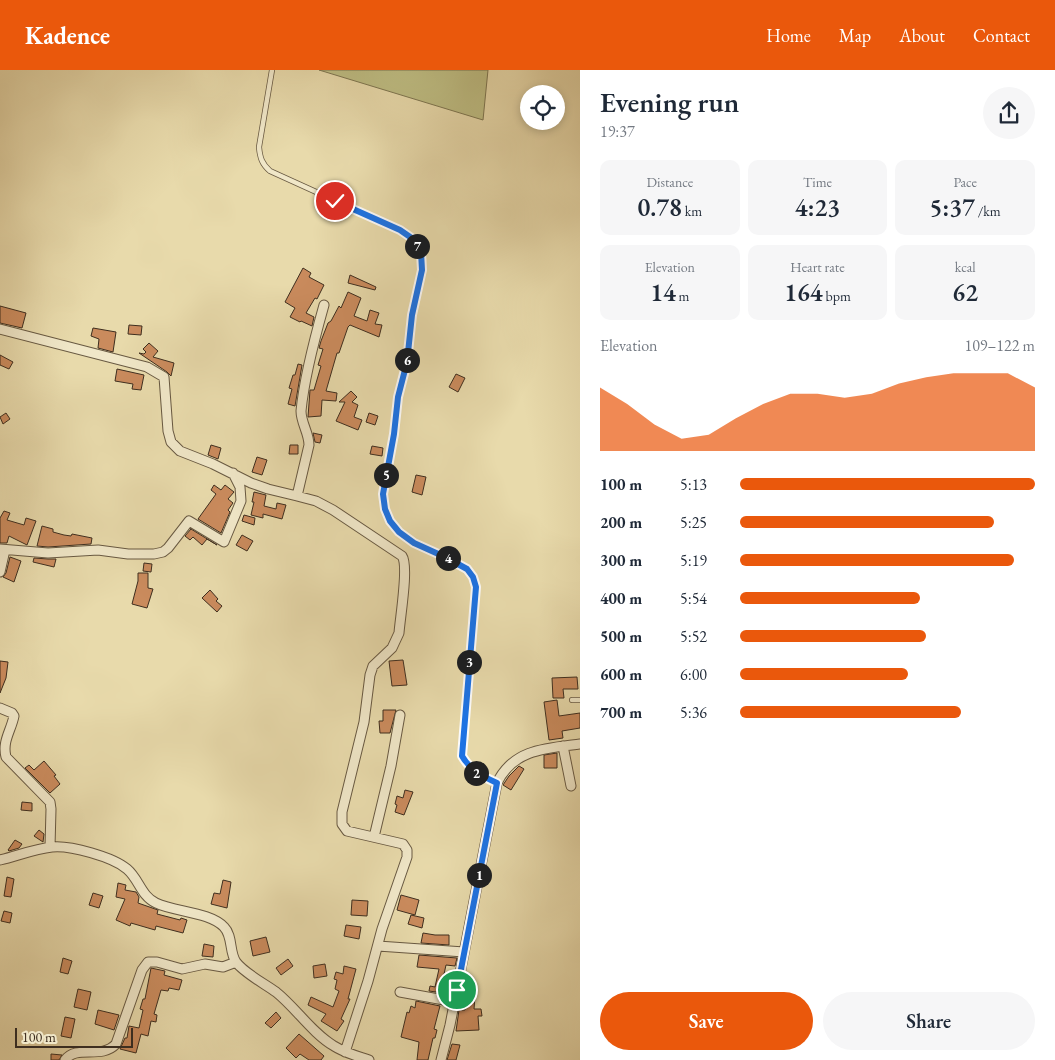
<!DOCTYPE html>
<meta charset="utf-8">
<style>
:root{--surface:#fff;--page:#f6f6f7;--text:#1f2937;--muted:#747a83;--accent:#ea580c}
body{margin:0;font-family:"EB Garamond",serif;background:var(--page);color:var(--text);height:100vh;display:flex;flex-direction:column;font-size:19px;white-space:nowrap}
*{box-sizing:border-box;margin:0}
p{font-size:16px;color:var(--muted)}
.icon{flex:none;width:28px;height:28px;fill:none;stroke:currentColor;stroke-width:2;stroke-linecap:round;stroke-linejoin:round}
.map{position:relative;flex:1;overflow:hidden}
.details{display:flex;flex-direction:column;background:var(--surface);width:475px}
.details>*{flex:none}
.fabs{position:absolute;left:520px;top:15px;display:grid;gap:10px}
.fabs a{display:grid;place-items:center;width:45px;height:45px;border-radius:50%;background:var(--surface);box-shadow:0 2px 8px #0003;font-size:25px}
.scale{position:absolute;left:15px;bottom:12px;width:118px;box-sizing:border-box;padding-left:5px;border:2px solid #3e2e1f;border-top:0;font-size:14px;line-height:18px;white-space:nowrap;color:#3e2e1f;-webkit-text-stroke:4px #f0e7c8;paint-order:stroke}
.pin{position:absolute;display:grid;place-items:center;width:42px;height:42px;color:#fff;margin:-21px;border:2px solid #fff;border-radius:50%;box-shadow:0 1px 5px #0007}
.km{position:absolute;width:25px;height:25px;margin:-12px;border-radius:50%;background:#222;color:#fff;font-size:14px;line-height:25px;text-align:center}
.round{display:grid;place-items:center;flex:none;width:52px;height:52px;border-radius:26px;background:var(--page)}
.head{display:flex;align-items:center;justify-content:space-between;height:85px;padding:0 20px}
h1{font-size:28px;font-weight:600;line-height:38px}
.stats{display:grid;grid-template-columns:repeat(3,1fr);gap:8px;height:85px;padding:5px 20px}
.stats div{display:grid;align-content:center;border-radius:10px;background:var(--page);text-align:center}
.stats b{font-size:25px;font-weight:600}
.stats small{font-size:14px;font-weight:400}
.stats p{font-size:14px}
.chart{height:140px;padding:10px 20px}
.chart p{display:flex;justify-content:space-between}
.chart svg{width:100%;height:90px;margin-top:5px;fill:var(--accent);opacity:.7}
.button{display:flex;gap:10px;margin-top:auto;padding:10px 20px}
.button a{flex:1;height:58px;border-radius:30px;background:var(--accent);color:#fff;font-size:20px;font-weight:600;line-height:58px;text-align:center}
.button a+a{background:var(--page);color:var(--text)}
ul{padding:0 20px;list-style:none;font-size:16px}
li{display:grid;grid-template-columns:80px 60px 1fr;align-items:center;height:38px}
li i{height:12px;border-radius:6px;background:var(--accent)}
header{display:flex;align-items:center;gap:30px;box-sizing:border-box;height:70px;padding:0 25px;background:var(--accent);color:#fff}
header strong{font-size:24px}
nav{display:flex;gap:28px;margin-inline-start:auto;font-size:18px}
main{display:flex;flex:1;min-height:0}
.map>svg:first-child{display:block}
.green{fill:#bebd83;stroke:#7e7651}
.building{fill:#ca8b5d;stroke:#3e2e1f}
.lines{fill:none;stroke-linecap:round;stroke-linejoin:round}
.service-casing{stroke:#685942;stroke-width:6}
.minor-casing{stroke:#685942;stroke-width:11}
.service{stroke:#f0e7c8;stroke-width:4.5}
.minor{stroke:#f0e7c8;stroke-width:9}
.route-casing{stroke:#fff;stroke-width:10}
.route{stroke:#1a73e8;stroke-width:6}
</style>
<header>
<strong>Kadence</strong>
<nav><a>Home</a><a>Map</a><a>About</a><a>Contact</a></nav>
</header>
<main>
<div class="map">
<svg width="580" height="990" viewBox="0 0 580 990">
<rect width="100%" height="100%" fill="#e8daab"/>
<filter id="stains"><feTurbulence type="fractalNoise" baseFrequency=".004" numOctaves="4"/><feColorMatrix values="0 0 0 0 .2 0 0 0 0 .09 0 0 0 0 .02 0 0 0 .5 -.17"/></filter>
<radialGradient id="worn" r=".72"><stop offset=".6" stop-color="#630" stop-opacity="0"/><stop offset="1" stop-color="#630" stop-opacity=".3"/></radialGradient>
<!-- green -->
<path class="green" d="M319,0H488L483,50Z"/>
<!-- building -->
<path class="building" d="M303,198L311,203L309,207L324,215L317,229L315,228L306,243L314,247L312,256L301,251L300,252L290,247L295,238L285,232Z
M350,205L376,217L375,220L348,213Z
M348,222L361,228L354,246L367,251L370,240L379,243L375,254L382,255L379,267L350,255L348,257L339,283H337L326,321L337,323L336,331L322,330L321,346L308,347L310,320H314L321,296L318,295L323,279L319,278L321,271L328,253L331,251L339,236L341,238Z
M0,236L26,243L22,258L0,253Z
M129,255L142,256L141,265L128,264Z
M93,258L116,262L113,282L98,278L99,269L91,266Z
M149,273L158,281L153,287L174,293L171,306L167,302L139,283L144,284L146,282L143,279Z
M0,285L13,292L9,299L0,295Z
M298,294L302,295L295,336L288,334L292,319L289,318L293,305H295Z
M117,299L144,305L141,320L132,319L133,314L115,311Z
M456,304L465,308L458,322L449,317Z
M351,321L357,327L352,332L358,335L354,347L362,350L358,360L336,351L345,332H339Z
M6,343L10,349L3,354L0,347Z
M369,343L378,346L375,355L366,352Z
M313,363L322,365L320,373L315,372Z
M211,375L221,378L218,389L208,385Z
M290,375H298V384H289Z
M372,376L383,378L382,386L370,384Z
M257,387L267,390L262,405L252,402Z
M416,405L426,407L422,425L412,422Z
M214,415L221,420L225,415L234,422L228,429L233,433L228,440L230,442L221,463L198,449L216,424L211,420Z
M254,422L266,425L264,436L276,439L277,433L286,435L282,449L263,444V448L251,445L254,432H252Z
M4,441L10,443L7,450L24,455L26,448L36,451L27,475L9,466L7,473H0V448Z
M244,445L255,448L254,455L242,451Z
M42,456L53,459V462L64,465L71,466L72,464L92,468L91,474L48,477L37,476Z
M191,459L217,475L207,469L202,475L193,467L190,470L185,466Z
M242,465L253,471L247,481L236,475Z
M10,487L21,491L14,512L3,507L6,503Z
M34,488L48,489H56L54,497L33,492Z
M144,493L152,494L151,502L143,501Z
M138,503H148V518L153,519L147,538L132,534L138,511Z
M210,520L218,529L216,531L222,536L217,542L202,528Z
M403,590L407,615L392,616L389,591Z
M0,591L8,592L6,608L0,623Z
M577,607L578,619H563L564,628H553L552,608Z
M557,630L559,646L580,643V658L562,661L563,668L549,670L544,632Z
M383,640H396L390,663H380L379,651H383Z
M557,683V698H544V685Z
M44,691L56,705L54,706L60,714L50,723L25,698L29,695L34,700Z
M519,696L524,699L511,720L503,715L509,706Z
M405,720L413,722L404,745L395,742L397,735L395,734L397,726L403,728Z
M22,732L32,733V741L21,740Z
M39,760L44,764L43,772L34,766Z
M15,770L22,774L19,778L9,781L8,780Z
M7,807L14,809L11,827L4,826Z
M223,810L231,812L227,838L211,834L214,823L220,824Z
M118,813L126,815L125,820L136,822L139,827L138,833L158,840L157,844L180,850L181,848L187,850L183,863L156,856L155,860L131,853L130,856L116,850L125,829L116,827Z
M93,823L103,826L99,838L89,835Z
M401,825L419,830L415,845L397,840Z
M352,830L368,831L367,846L351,845Z
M4,841L12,843L10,853L1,851Z
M411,845L424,848L422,858L408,854Z
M346,855L361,857L359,869L344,866Z
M423,863L435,865H449V875L421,873Z
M266,867L270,882L253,886L250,871Z
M204,874L214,876L213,887L202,886Z
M419,885L457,888L455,896L446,895L441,918L444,919L443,923L429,921L430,916L435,917L439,899L417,897Z
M63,888L72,891L68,904L60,902Z
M288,889L293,896L281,905L276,898Z
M325,894L327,906L314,908L313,896Z
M344,896L356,899L348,929H350L341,949L344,951L337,961L321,951L326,944L308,935L311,927L333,937L339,921L335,919L337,910L334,909L336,902L343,904Z
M151,898L165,901L164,905L182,910L179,920L169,918L168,921L161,920L154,944L157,945L156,952L151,951L148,966L141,964L136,983L120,979L125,968H127L129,956L139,958L143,940L140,939L143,929H145Z
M78,919L91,922L87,940L74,937Z
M466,925L475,926L474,939H481L482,946H478L479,960L456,961L459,940H465Z
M416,931L440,936L434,959L437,960L435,968H433L428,990H417L419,972L401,967L407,942L409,943L411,936L415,938Z
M98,940L119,945L114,960L95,954Z
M276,942L281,948L271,958L265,953Z
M65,947L75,949L71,968L61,966Z
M299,964L324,986L321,990H309L300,984L296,988L286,978Z
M452,974L460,975L456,990H447Z
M51,984L62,985L59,990H51Z"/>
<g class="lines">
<!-- service casing -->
<g class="service-casing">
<path id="service" d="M272,0L259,77C260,88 262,94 270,101L400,160L413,169L421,182L422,200L412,245L407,291L398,327L395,364L383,424L385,439L390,451L399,462L414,473L445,487L467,499L473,507L475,517L462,686C471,701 482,706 497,713
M572,630H580"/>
</g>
<!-- minor casing -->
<g class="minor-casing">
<path id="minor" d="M324,235C315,267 304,309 301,341C301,353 309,363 309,375L297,426L316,431L333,440L402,486C409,496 400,548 399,563L392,578L373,596L370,605L364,652L342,742V754L347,761L403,774L407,780V787L382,859L368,911L345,982
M0,259L147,297L164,307L168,361L171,372L180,381L213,394L251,413L268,419L297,426
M0,479L48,483L98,480L128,484H154L163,482L168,478L189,451L224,472L241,431L240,417L233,403
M0,502L5,480
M0,638L12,643L14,646C11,661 2,671 6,687L50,732L51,739L50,777
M563,676L571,716
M374,767L391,696L400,645
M0,790C17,786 34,779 52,777C70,775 113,787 127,799C139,809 141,826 156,833C175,842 210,842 224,857C233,866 229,882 236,892C244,903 265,914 276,922C296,938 312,963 334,976C345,983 357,986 369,990
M378,876L464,882
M400,922L455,932
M65,990C77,974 101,990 116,974L142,900L148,892H157L182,899L205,894L223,897L236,892
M441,990L450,955L497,713C513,679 547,678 580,674"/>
</g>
<!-- service -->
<use href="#service" class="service"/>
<!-- minor -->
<use href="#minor" class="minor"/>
</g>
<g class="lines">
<!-- route casing -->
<g class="route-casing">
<path id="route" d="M335,131L400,160L413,169L421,182L422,200L412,245L407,292L398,327L394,364L383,424L385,439L390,451L399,462L414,473L445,487L467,499L473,507L476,517L462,686C471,701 482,706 497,713L457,920"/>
</g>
<!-- route -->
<use href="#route" class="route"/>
</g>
<rect width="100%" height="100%" filter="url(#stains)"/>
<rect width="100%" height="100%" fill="url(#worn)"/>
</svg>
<div class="fabs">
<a><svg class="icon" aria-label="locate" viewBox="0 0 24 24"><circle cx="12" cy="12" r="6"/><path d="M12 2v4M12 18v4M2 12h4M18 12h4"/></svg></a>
</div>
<div class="scale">100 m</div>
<div class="pin" style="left:457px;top:920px;background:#1e9e55"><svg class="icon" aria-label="arrive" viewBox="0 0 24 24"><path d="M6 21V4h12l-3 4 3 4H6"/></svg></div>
<div class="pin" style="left:335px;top:131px;background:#d93025"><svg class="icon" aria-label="check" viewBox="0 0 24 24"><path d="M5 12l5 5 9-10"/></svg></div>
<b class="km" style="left:479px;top:805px">1</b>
<b class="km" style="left:476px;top:703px">2</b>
<b class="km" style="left:469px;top:592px">3</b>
<b class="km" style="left:448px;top:488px">4</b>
<b class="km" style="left:386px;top:405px">5</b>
<b class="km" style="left:407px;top:290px">6</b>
<b class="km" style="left:417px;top:176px">7</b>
</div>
<section class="details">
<div class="head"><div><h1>Evening run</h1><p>19:37</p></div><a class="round"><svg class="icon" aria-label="share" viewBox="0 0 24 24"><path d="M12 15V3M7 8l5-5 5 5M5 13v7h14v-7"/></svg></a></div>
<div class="stats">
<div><p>Distance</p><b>0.78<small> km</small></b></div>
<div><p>Time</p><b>4:23</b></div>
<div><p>Pace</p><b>5:37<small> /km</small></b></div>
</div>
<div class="stats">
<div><p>Elevation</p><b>14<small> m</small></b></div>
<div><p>Heart rate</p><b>164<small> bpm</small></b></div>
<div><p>kcal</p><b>62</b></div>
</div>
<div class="chart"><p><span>Elevation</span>109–122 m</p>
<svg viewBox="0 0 160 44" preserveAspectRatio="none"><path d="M0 44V13L10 21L20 31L30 38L40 36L50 28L60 21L70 16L80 16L90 18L100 16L110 11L120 8L130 6L140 6L150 6L160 13V44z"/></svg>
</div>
<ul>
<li><b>100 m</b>5:13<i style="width:100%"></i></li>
<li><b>200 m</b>5:25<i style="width:86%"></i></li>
<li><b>300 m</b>5:19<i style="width:93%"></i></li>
<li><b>400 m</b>5:54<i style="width:61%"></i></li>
<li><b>500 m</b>5:52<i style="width:63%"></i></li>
<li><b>600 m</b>6:00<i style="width:57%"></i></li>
<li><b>700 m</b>5:36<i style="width:75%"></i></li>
</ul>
<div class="button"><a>Save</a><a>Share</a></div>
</section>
</main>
